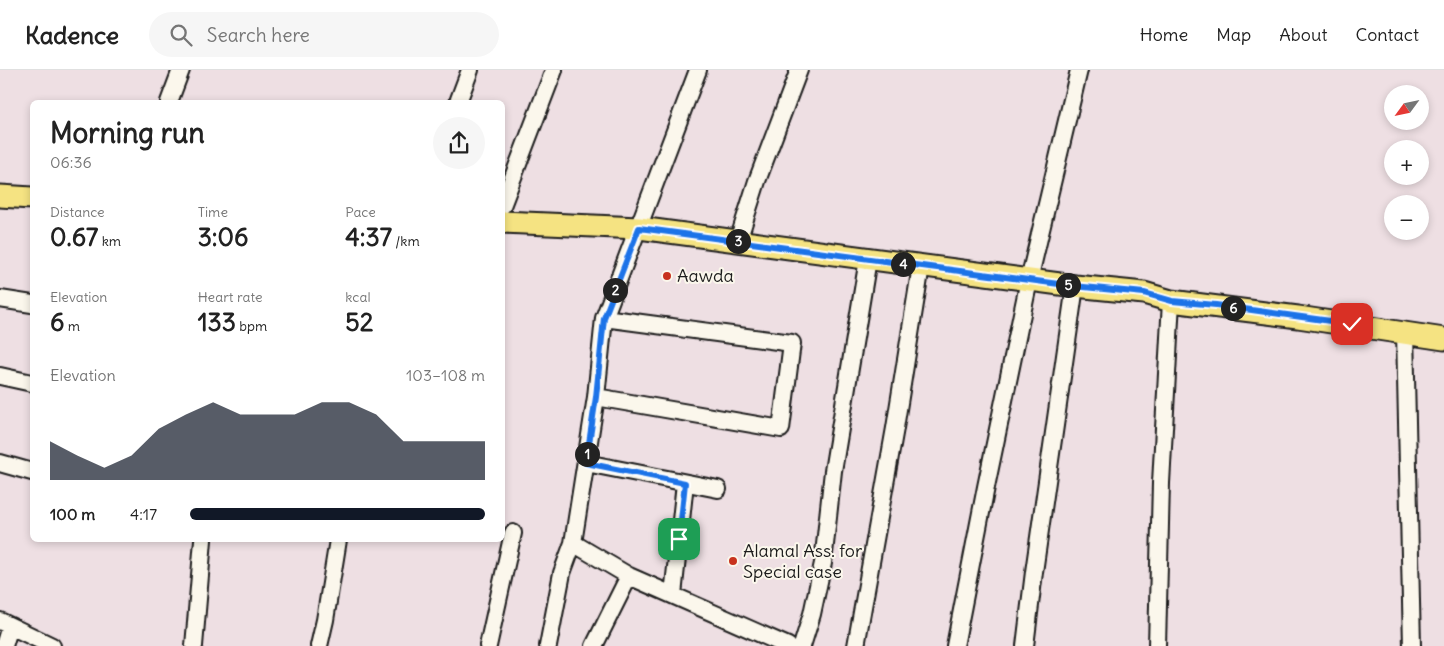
<!DOCTYPE html>
<meta charset="utf-8">
<style>
:root{--surface:#fff;--page:#f6f6f6;--text:#222;--muted:#767676;--line:#e0e0e0;--accent:#111827}
body{margin:0;font-family:Delius,sans-serif;background:var(--page);color:var(--text);height:100vh;display:flex;flex-direction:column;font-size:19px;white-space:nowrap}
*{box-sizing:border-box;margin:0}
p{font-size:16px;color:var(--muted)}
.icon{flex:none;width:28px;height:28px;fill:none;stroke:currentColor;stroke-width:2;stroke-linecap:round;stroke-linejoin:round}
.map{position:relative;flex:1;overflow:hidden}
.side{position:absolute;left:30px;top:30px;width:475px;height:442px;display:flex;flex-direction:column;background:var(--surface);border-radius:8px;box-shadow:0 2px 8px #0003}
.side>*{flex:none}
.needle{width:32px;rotate:237deg}
.tools{position:absolute;left:1384px;top:15px;display:grid;gap:10px}
.tools a{display:grid;place-items:center;width:45px;height:45px;border-radius:50%;background:var(--surface);box-shadow:0 2px 8px #0003;font-size:25px}
.pin{position:absolute;display:grid;place-items:center;width:42px;height:42px;color:#fff;margin:-21px;border-radius:10px;box-shadow:0 2px 8px #0006}
.km{position:absolute;width:25px;height:25px;margin:-12px;border-radius:50%;background:#222;color:#fff;font-size:14px;line-height:25px;text-align:center}
.round{display:grid;place-items:center;flex:none;width:52px;height:52px;border-radius:26px;background:var(--page)}
.overview{display:flex;align-items:center;justify-content:space-between;height:85px;padding:0 20px}
h1{font-size:28px;font-weight:800;line-height:38px}
.figures{display:grid;grid-template-columns:repeat(3,1fr);gap:8px;height:85px;padding:5px 20px}
.figures div{display:grid;align-content:center}
.figures b{font-size:25px;font-weight:800}
.figures small{font-size:14px;font-weight:400}
.figures p{font-size:14px}
.chart{height:140px;padding:10px 20px}
.chart p{display:flex;justify-content:space-between}
.chart svg{width:100%;height:90px;margin-top:5px;fill:var(--accent);opacity:.7}
ul{padding:0 20px;list-style:none;font-size:16px}
li{display:grid;grid-template-columns:80px 60px 1fr;align-items:center;height:38px}
li i{height:12px;border-radius:6px;background:var(--accent)}
header{display:flex;align-items:center;gap:30px;box-sizing:border-box;height:70px;padding:0 25px;background:var(--surface);border-bottom:1px solid var(--line)}
header strong{font-size:24px}
nav{display:flex;gap:28px;margin-inline-start:auto;font-size:18px}
.search{width:350px;height:45px;background:var(--page);display:flex;align-items:center;gap:12px;box-sizing:border-box;padding:0 18px;border-radius:28px;color:var(--muted);font-size:19px}
.map>svg:first-child{display:block}
.lines{fill:none;stroke-linecap:round;stroke-linejoin:round}
.minor-casing{stroke:#1c1c1c;stroke-width:20}
.major-casing{stroke:#1c1c1c;stroke-width:25}
.minor{stroke:#fbf7ec;stroke-width:16}
.major{stroke:#f5e382;stroke-width:21}
.route-casing{stroke:#fff;stroke-width:10}
.route{stroke:#1a73e8;stroke-width:6}
.poi-dot{fill:#c8321e;stroke:#fbf7ec;stroke-width:2}
.labels{text-anchor:middle;stroke-width:4;stroke-linejoin:round;paint-order:stroke}
.poi-label{font-size:18px;fill:#1c1c1c;stroke:#fbf7ec;text-anchor:start}
</style>
<header>
<strong>Kadence</strong>
<div class="search"><svg class="icon" aria-label="search" viewBox="0 0 24 24"><circle cx="10" cy="10" r="6"/><path d="M15 15l6 6"/></svg>Search here</div>
<nav><a>Home</a><a>Map</a><a>About</a><a>Contact</a></nav>
</header>
<div class="map">
<svg width="1444" height="576" viewBox="0 0 1444 576">
<rect width="100%" height="100%" fill="#eedfe3"/>
<filter id="ink" filterUnits="userSpaceOnUse"><feTurbulence type="fractalNoise" baseFrequency=".02" numOctaves="2"/><feDisplacementMap in="SourceGraphic" scale="10" xChannelSelector="R" yChannelSelector="G"/><feConvolveMatrix kernelMatrix="1 2 1 2 8 2 1 2 1" color-interpolation-filters="sRGB"/></filter>
<g filter="url(#ink)">
<g class="lines">
<!-- minor casing -->
<g class="minor-casing">
<path id="minor" d="M169,32L181,0
M458,32L470,0
M502,136L554,0
M738,171L757,111L799,0
M0,229L32,234
M1405,262L1412,576
M0,306L32,313
M596,327L781,359L792,273L604,248
M0,393L32,402
M586,393L718,419
M573,473L629,506L788,576
M673,525L685,413
M0,551L52,576
M4,576L10,556
M194,576L203,470
M319,576L325,550L338,470
M488,576L513,463
M548,576L562,503L573,473L596,327L604,248L698,0
M594,576L629,506
M802,576L812,544L823,493L833,401L868,189
M856,576L895,358L921,196
M955,576L986,417L1029,210L1079,0
M1025,576L1034,502L1075,216
M1157,576L1161,413L1171,231"/>
</g>
<!-- major casing -->
<g class="major-casing">
<path id="major" d="M0,126L32,128
M502,152L639,158L1075,216L1144,223L1171,231L1298,247L1444,269"/>
</g>
<!-- minor -->
<use href="#minor" class="minor"/>
<!-- major -->
<use href="#major" class="major"/>
</g>
</g>
<g class="lines" filter="url(#ink)">
<!-- route casing -->
<g class="route-casing">
<path id="route" d="M679,469L685,413L586,393L596,327L604,248L639,158L922,196L1074,216L1144,223L1172,231L1216,235L1352,254"/>
</g>
<!-- route -->
<use href="#route" class="route"/>
</g>
<!-- markers -->
<g class="poi-dot">
<circle cx="667" cy="206" r="5"/>
<circle cx="733" cy="491" r="5"/>
</g>
<g class="labels">
<!-- poi labels -->
<g class="poi-label">
<text x="677" y="212">Aawda</text>
<text x="743" y="487">Alamal Ass. for<tspan x="743" dy="21">Special case</tspan></text>
</g>
</g>
</svg>
<div class="tools">
<a><svg class="needle" viewBox="-14 -14 28 28"><path d="M0-13l5 13h-10z" fill="#e53935"/><path d="M0 13l5-13h-10z" fill="#767676"/></svg></a>
<a>+</a>
<a>−</a>
</div>
<div class="pin" style="left:679px;top:469px;background:#1e9e55"><svg class="icon" aria-label="arrive" viewBox="0 0 24 24"><path d="M6 21V4h12l-3 4 3 4H6"/></svg></div>
<div class="pin" style="left:1352px;top:254px;background:#d93025"><svg class="icon" aria-label="check" viewBox="0 0 24 24"><path d="M5 12l5 5 9-10"/></svg></div>
<b class="km" style="left:587px;top:384px">1</b>
<b class="km" style="left:615px;top:220px">2</b>
<b class="km" style="left:738px;top:171px">3</b>
<b class="km" style="left:903px;top:194px">4</b>
<b class="km" style="left:1068px;top:215px">5</b>
<b class="km" style="left:1233px;top:238px">6</b>
<section class="side">
<div class="overview"><div><h1>Morning run</h1><p>06:36</p></div><a class="round"><svg class="icon" aria-label="share" viewBox="0 0 24 24"><path d="M12 15V3M7 8l5-5 5 5M5 13v7h14v-7"/></svg></a></div>
<div class="figures">
<div><p>Distance</p><b>0.67<small> km</small></b></div>
<div><p>Time</p><b>3:06</b></div>
<div><p>Pace</p><b>4:37<small> /km</small></b></div>
</div>
<div class="figures">
<div><p>Elevation</p><b>6<small> m</small></b></div>
<div><p>Heart rate</p><b>133<small> bpm</small></b></div>
<div><p>kcal</p><b>52</b></div>
</div>
<div class="chart"><p><span>Elevation</span>103–108 m</p>
<svg viewBox="0 0 160 44" preserveAspectRatio="none"><path d="M0 44V25L10 32L20 38L30 32L40 19L50 12L60 6L70 12L80 12L90 12L100 6L110 6L120 12L130 25L140 25L150 25L160 25V44z"/></svg>
</div>
<ul>
<li><b>100 m</b>4:17<i style="width:100%"></i></li>
</ul>
</section>
</div>
